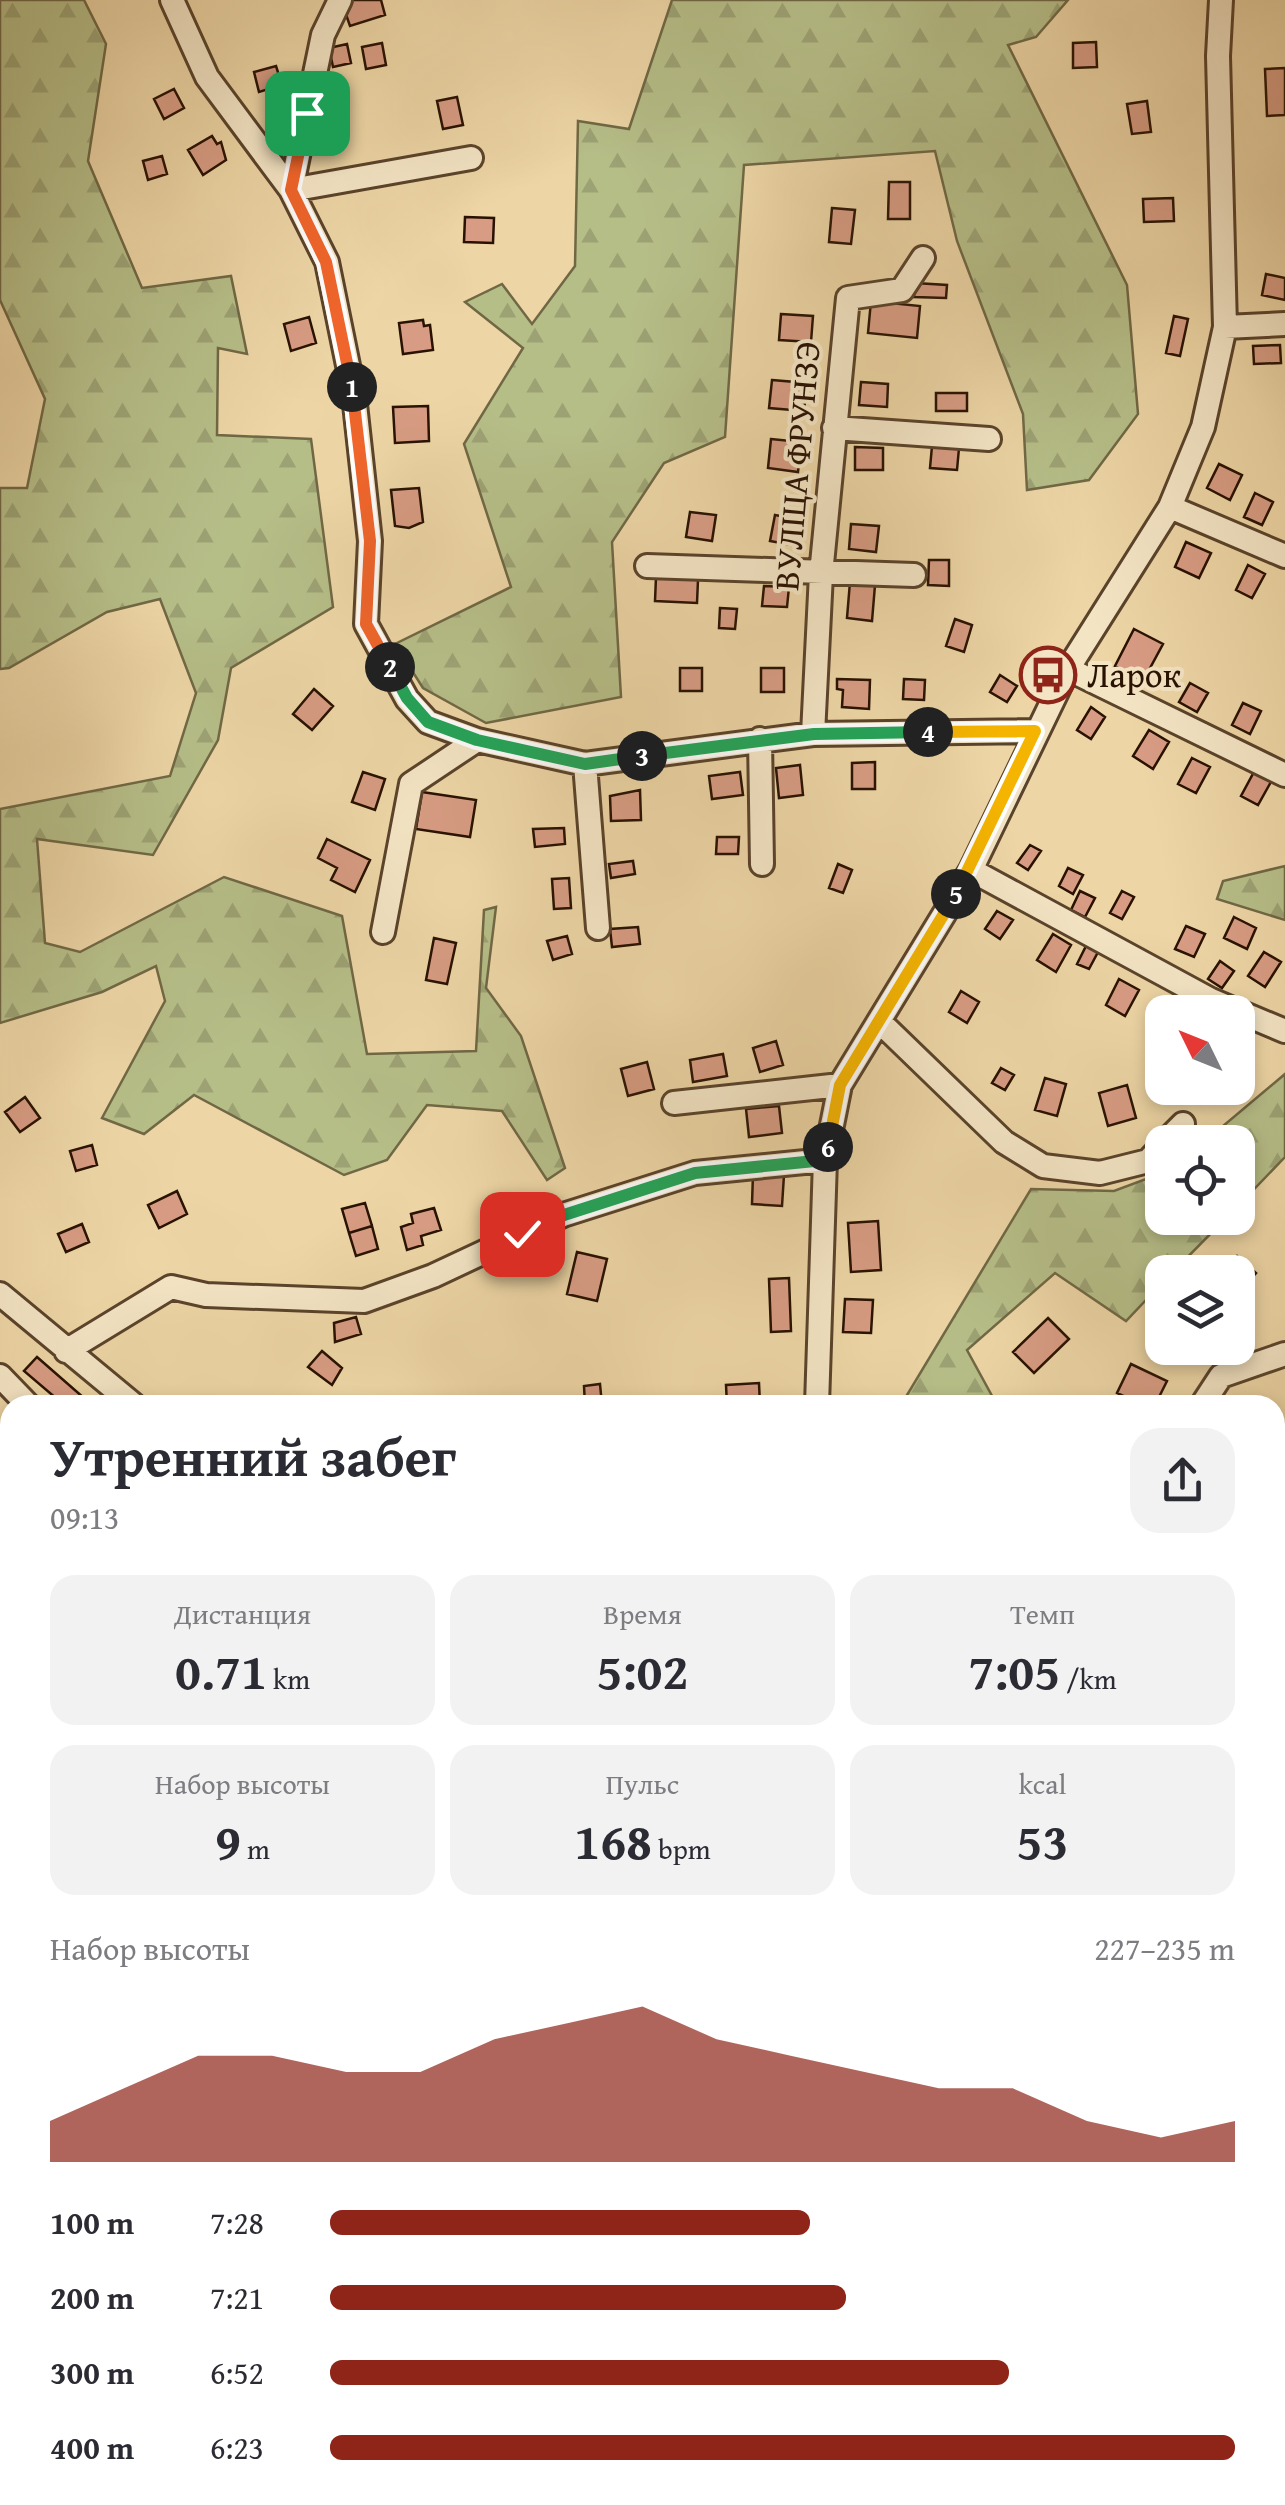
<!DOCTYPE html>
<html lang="ru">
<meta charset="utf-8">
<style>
:root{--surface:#fff;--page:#f2f2f3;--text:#2b2b33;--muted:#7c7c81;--accent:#8f2418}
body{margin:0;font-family:"Gentium Book Plus",serif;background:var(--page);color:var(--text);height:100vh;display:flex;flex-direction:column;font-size:38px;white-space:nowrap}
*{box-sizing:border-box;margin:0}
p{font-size:32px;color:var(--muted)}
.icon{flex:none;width:55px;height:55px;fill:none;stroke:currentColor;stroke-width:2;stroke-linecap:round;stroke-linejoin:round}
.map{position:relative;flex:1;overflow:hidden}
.drawer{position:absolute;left:0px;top:1395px;width:1285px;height:1110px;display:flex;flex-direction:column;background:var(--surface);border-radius:30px 30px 0 0;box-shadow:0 5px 15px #0003}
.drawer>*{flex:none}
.needle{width:65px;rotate:313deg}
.tools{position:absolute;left:1145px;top:995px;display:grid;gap:20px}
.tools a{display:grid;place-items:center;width:110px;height:110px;border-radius:20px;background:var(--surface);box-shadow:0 5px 15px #0003;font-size:50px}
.pin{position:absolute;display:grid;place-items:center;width:85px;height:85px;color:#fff;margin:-42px;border-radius:20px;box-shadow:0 5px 15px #0006}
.km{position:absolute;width:50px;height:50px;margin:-25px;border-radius:50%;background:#222;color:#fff;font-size:28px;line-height:50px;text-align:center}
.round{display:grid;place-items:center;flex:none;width:105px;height:105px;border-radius:30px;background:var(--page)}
.summary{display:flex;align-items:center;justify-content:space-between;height:170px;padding:0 50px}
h1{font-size:55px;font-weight:600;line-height:75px}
.figures{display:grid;grid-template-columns:repeat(3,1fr);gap:15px;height:170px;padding:10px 50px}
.figures div{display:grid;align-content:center;border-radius:25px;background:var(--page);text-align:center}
.figures b{font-size:50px;font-weight:600}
.figures small{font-size:28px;font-weight:400}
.figures p{font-size:28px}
.chart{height:280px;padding:20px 50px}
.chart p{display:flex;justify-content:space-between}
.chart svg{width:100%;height:180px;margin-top:10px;fill:var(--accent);opacity:.7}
ul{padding:0 50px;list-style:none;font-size:32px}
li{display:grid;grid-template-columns:160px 120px 1fr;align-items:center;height:75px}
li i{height:25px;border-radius:12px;background:var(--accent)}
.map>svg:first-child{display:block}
.grass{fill:url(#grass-tufts);stroke:#706845;stroke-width:2.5}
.forest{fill:url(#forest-firs);stroke:#706845;stroke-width:2.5}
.building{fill:#d79c83;stroke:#291202;stroke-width:2.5}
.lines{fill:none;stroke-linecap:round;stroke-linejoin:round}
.minor-casing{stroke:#5a432b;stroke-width:28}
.major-casing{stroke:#291202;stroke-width:35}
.path{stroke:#291202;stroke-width:4;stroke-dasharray:8 5;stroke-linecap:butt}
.minor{stroke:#f3e4c4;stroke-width:22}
.major{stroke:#edd5a5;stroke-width:30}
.split-1-casing{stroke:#fff;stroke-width:20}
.split-2-casing{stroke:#fff;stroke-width:20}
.split-3-casing{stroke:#fff;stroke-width:20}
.split-4-casing{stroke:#fff;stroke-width:20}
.split-5-casing{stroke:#fff;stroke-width:20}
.split-6-casing{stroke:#fff;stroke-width:20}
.split-7-casing{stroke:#fff;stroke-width:20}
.split-1{stroke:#f0652b;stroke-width:12}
.split-2{stroke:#f0652b;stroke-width:12}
.split-3{stroke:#22a559;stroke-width:12}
.split-4{stroke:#22a559;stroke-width:12}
.split-5{stroke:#f5b400;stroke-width:12}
.split-6{stroke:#f5b400;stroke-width:12}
.split-7{stroke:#22a559;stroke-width:12}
.labels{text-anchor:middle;stroke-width:8;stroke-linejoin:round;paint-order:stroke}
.street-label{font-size:35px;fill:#291202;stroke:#f3e4c4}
.poi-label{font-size:35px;fill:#291202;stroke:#f3e4c4;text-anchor:start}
</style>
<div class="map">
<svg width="1285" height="2505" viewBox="0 0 1285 2505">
<defs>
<pattern id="grass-tufts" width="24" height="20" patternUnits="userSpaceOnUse" patternTransform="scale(2.5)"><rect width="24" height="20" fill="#b6be88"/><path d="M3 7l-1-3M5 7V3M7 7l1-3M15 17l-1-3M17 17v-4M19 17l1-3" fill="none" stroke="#9ca274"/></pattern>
<pattern id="forest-firs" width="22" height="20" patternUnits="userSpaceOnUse" patternTransform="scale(2.5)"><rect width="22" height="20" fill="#b6be88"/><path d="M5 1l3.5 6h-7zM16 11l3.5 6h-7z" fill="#9ca274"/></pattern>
</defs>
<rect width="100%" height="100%" fill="#edd5a5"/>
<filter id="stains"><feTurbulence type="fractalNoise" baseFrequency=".002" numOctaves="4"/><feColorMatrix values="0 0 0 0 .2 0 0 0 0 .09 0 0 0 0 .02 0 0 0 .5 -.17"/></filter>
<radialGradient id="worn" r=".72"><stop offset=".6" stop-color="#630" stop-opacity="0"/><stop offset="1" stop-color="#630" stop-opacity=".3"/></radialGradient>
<!-- grass -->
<path class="grass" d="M10,2193V2376H0V2195Z"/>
<!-- forest -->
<path class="forest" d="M0,0H84L106,44L88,161L142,288L231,276L247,354L218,348L217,435L311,439L333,607L231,668L218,740L153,855L37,839L45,943L80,952L224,877L342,916L367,1054L476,1051L484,910L496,907L486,988L521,1036L565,1168L547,1180L502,1111L427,1105L387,1160L344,1175L194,1095L144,1134L102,1118L165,1001L156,966L102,992L0,1023V809L170,776L196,693L160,599L107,612L9,668L0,669V488H27L45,399L0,300Z
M672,0H1068L1036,37L1008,45L1127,285L1138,414L1089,480L1027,490L1023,414L957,241L935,151L744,165L725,437L664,463L612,542L621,697L486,723L423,688L395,644L511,587L464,444L523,348L465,302L502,284L532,324L575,266L578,121L629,129Z
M1285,866V920L1217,899L1223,881Z
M1285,1074V1157L1238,1206V1142H1204Z
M1162,1173V1218H1226L1173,1272H1162V1283L1126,1321L1055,1273L967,1350L997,1405H901L1031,1189L1114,1191Z
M0,1923L10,1926V2193L0,2195Z"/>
<!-- building -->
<path class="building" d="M352,0H381L385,15L350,26L342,3Z
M1096,42L1097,67L1073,68V43Z
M382,43L386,65L366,69L362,47Z
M347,44L351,63L333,67L329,48Z
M276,66L282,85L259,92L254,72Z
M1285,68V115L1267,116L1265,69Z
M174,89L184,108L164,119L154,99Z
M457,97L463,125L443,129L437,101Z
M1147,101L1151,132L1132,134L1127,104Z
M212,136L217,144L221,142L226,160L203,175L188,150Z
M162,156L167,174L148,180L143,161Z
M889,182H910V219H888Z
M1173,198L1174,221L1144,222L1143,199Z
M832,208L855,210L851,244L829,242Z
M465,217L494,218L493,243L464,242Z
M1266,274L1285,278V300L1262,295Z
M915,283L947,285L946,298L914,297Z
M871,301L920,306L917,338L868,333Z
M781,314L813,316L811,342L779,340Z
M1174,316L1188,319L1180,356L1166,353Z
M309,317L316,343L291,351L284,324Z
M423,320L424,326L430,325L433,350L403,354L399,323Z
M1280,345L1281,363L1254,364L1253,346Z
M772,380L807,383L804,411L769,408Z
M861,382L888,384L887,407L859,405Z
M936,393H967V411H936Z
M428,406L429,441L395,443L393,407Z
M771,439L801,442L798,472L768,468Z
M932,446L959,448L957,470L930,468Z
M855,447L883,448V470H855Z
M1219,464L1242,475L1230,500L1207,488Z
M419,488L423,522L409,528L395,526L391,490Z
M1255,493L1273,502L1262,525L1244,517Z
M690,512L716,515L712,541L686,537Z
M775,515L796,519L792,545L770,541Z
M851,524L879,526L876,552L849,549Z
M1186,542L1211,553L1199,578L1175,567Z
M929,560H949V586L928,585Z
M1248,565L1265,574L1252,598L1236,590Z
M656,577L698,580L697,603L655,601Z
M850,582L875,585L872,621L847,618Z
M764,586L789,587L787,607L762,606Z
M720,608L737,609L735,629L719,628Z
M955,619L972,625L964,652L946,646Z
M1134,629L1163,644L1143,681L1115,666Z
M680,668H702V691H680Z
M761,668H784V692H761Z
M1000,675L1017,686L1007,702L990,692Z
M837,679L870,680L869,709L842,707L843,690L837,689Z
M904,679L925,680L924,700L903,699Z
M1190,683L1208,693L1197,712L1179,702Z
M314,689L333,706L312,730L293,714Z
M1243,703L1261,711L1250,734L1232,725Z
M1091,707L1105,717L1091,739L1077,730Z
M1149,730L1169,742L1153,769L1133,756Z
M1192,758L1210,767L1196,793L1178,784Z
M875,762V789H852V763Z
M800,765L803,795L779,798L776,768Z
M1255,770L1272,780L1258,805L1241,796Z
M363,772L385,779L375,810L352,802Z
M740,772L743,795L712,799L709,776Z
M640,790L641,820L611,821L610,796Z
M422,792L476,800L470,837L416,829Z
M564,828L565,844L535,847L533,829Z
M717,837H739L738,854H716Z
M327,839L370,860L355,892L331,880L337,868L318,858Z
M1030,845L1041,851L1028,870L1017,863Z
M633,861L635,874L611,878L609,864Z
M838,864L852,870L843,893L829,888Z
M1068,868L1083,875L1073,894L1059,886Z
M569,878L571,908L554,909L552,879Z
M1080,891L1095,898L1085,917L1071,910Z
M1122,891L1134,897L1122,919L1110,913Z
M997,911L1013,920L1000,939L985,929Z
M1234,917L1256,928L1247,949L1224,938Z
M1186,926L1205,934L1194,957L1175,949Z
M638,927L640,944L612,947L610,929Z
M1053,934L1071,945L1056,972L1037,960Z
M567,936L572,954L553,960L547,941Z
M434,938L456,943L447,984L426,980Z
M1086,946L1098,952L1089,969L1077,964Z
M1264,952L1281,962L1265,987L1248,976Z
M1220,961L1234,971L1222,988L1208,979Z
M1119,979L1139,990L1125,1016L1106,1005Z
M961,991L979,1002L967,1023L949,1012Z
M776,1041L783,1065L760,1072L753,1048Z
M723,1054L727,1076L693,1082L690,1060Z
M647,1062L654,1089L628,1096L621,1069Z
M1001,1068L1014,1075L1005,1090L992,1083Z
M1045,1078L1066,1084L1057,1116L1035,1110Z
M1127,1085L1136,1118L1108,1126L1099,1093Z
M25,1097L40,1118L20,1132L5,1112Z
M779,1106L782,1133L749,1137L746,1109Z
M92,1145L97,1165L76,1171L70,1151Z
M753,1174L784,1175L782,1206L752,1204Z
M177,1191L187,1214L159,1228L148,1205Z
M365,1203L372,1226L349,1233L342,1209Z
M434,1208L441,1230L421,1236L423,1245L407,1250L401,1227L413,1223L411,1214Z
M878,1221L881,1270L851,1272L848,1223Z
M82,1224L89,1242L66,1252L58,1234Z
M372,1226L378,1249L356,1256L349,1233Z
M577,1252L607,1259L597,1301L567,1294Z
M1237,1256L1256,1273L1238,1293V1272H1222Z
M789,1278L791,1331L771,1332L769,1279Z
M845,1299L873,1300L871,1333L843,1332Z
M356,1317L361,1334L335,1342L334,1323Z
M1048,1318L1069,1339L1034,1373L1013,1352Z
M322,1351L342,1368L332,1385L308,1367Z
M37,1357L92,1405H64L24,1371Z
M1131,1364L1167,1381L1155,1405H1142L1117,1393Z
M759,1383L760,1405H727L726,1385Z
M600,1384L602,1405H585L584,1386Z
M8,1473L10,1509L2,1516L0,1480Z
M5,1645L10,1647V1684L0,1679Z
M1275,1788H1285V1825L1275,1826Z
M1275,2239H1285V2277L1275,2276Z
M380,2495H506L471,2505H345Z
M1227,2495H1257V2505H1227Z"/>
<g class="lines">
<!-- minor casing -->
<g class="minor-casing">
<path id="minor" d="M172,0L207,77L291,190L327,262L354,395L370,541L366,624L407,699L428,722L477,740L585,764L813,734L1035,731
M340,0L323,35L291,190L471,158
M1225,327L1285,324
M834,428L989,439
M1170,507L1285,556
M647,566L914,575
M1068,669L1285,775
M813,734L821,574L848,298L902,290L923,258
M760,739L762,864
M585,764L598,928
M971,870L1211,1000L1285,1031
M383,932L411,784L477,740
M880,1022L1004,1142L1043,1166L1100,1173L1148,1161L1162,1146
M674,1103L840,1085
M1165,1142L1183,1124
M0,1294L134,1405
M66,1351L171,1287L206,1295L364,1301L433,1276L563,1215L695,1173L825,1160
M0,1376L28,1405
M817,1405L825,1160L840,1085L971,870L1068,669L1170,507L1203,427L1225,327L1218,56L1221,0
M1202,1405L1221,1376L1285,1354
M1275,1521L1285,1536
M0,1605L10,1583
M1275,1629L1285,1618
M1275,1752L1285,1749
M1275,2106L1285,2105
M735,2495L736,2505
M1134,2495V2505
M1180,2495V2505
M104,2501L282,2495"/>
</g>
<!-- major casing -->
<g class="major-casing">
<path id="major" d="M1275,2166L1285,2163
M0,2433H10"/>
</g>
<!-- path -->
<path class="path" d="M0,2140L10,2120
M1275,2197L1285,2193
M0,2303L10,2318
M1275,2306H1285
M0,2387H10
M0,2476H10
M1093,2495V2505
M672,2505L686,2495"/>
<!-- minor -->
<use href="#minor" class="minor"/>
<!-- major -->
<use href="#major" class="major"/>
</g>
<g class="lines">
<!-- split-1 casing -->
<g class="split-1-casing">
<path id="split-1" d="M307,113L291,190L326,262L352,387"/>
</g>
<!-- split-2 casing -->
<g class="split-2-casing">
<path id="split-2" d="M352,387L370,541L366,624L390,667"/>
</g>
<!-- split-3 casing -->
<g class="split-3-casing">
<path id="split-3" d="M390,667L407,698L428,722L477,740L585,764L642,756"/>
</g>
<!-- split-4 casing -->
<g class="split-4-casing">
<path id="split-4" d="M642,756L814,734L928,732"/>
</g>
<!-- split-5 casing -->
<g class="split-5-casing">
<path id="split-5" d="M928,732L1035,731L956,894"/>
</g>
<!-- split-6 casing -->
<g class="split-6-casing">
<path id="split-6" d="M828,1147L840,1085L956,894"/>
</g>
<!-- split-7 casing -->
<g class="split-7-casing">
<path id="split-7" d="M522,1234L564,1215L695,1173L825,1160L828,1147"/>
</g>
<!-- split-1 -->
<use href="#split-1" class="split-1"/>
<!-- split-2 -->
<use href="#split-2" class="split-2"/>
<!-- split-3 -->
<use href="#split-3" class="split-3"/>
<!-- split-4 -->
<use href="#split-4" class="split-4"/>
<!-- split-5 -->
<use href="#split-5" class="split-5"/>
<!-- split-6 -->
<use href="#split-6" class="split-6"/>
<!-- split-7 -->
<use href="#split-7" class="split-7"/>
</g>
<!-- icons -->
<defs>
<g id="bus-ring" transform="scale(2.875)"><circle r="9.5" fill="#f3e4c4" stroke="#8f2418" stroke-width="1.5"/><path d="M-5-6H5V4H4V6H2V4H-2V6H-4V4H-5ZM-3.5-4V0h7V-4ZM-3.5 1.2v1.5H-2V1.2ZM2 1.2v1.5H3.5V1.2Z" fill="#8f2418"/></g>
</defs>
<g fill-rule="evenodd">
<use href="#bus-ring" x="1048" y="675"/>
</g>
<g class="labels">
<!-- street labels -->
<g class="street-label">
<text transform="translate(797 466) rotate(-85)" y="12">ВУЛІЦА ФРУНЗЭ</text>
</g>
<!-- poi labels -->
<g class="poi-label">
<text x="1087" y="687">Ларок</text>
</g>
</g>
<rect width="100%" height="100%" filter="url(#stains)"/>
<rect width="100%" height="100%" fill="url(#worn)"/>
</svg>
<div class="tools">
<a><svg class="needle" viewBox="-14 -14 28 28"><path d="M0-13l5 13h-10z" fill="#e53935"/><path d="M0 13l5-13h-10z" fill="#7c7c81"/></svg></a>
<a><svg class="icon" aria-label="locate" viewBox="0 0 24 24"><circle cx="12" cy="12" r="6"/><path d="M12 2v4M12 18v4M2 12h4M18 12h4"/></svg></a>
<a><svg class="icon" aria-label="layers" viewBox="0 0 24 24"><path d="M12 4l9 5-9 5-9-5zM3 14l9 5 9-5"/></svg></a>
</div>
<div class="pin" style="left:307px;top:113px;background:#1e9e55"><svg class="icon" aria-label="arrive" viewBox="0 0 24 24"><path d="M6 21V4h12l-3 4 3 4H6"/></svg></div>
<div class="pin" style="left:522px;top:1234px;background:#d93025"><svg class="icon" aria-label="check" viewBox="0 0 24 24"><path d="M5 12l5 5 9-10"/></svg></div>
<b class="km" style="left:352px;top:387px">1</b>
<b class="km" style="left:390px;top:667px">2</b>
<b class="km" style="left:642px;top:756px">3</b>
<b class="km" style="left:928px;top:732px">4</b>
<b class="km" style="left:956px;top:894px">5</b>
<b class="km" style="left:828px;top:1147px">6</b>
<section class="drawer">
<div class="summary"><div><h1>Утренний забег</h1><p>09:13</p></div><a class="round"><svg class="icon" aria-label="share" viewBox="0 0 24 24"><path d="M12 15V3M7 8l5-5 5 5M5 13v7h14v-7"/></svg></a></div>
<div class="figures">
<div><p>Дистанция</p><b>0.71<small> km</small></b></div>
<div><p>Время</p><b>5:02</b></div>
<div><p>Темп</p><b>7:05<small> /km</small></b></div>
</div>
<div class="figures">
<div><p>Набор высоты</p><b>9<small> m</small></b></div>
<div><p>Пульс</p><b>168<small> bpm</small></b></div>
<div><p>kcal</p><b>53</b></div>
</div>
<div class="chart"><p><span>Набор высоты</span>227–235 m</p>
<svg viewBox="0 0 160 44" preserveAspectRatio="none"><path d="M0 44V34L10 26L20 18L30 18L40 22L50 22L60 14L70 10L80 6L90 14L100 18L110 22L120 26L130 26L140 34L150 38L160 34V44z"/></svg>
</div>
<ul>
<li><b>100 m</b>7:28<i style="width:53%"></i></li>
<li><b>200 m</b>7:21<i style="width:57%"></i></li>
<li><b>300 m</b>6:52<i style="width:75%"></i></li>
<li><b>400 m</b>6:23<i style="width:100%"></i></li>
</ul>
</section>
</div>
